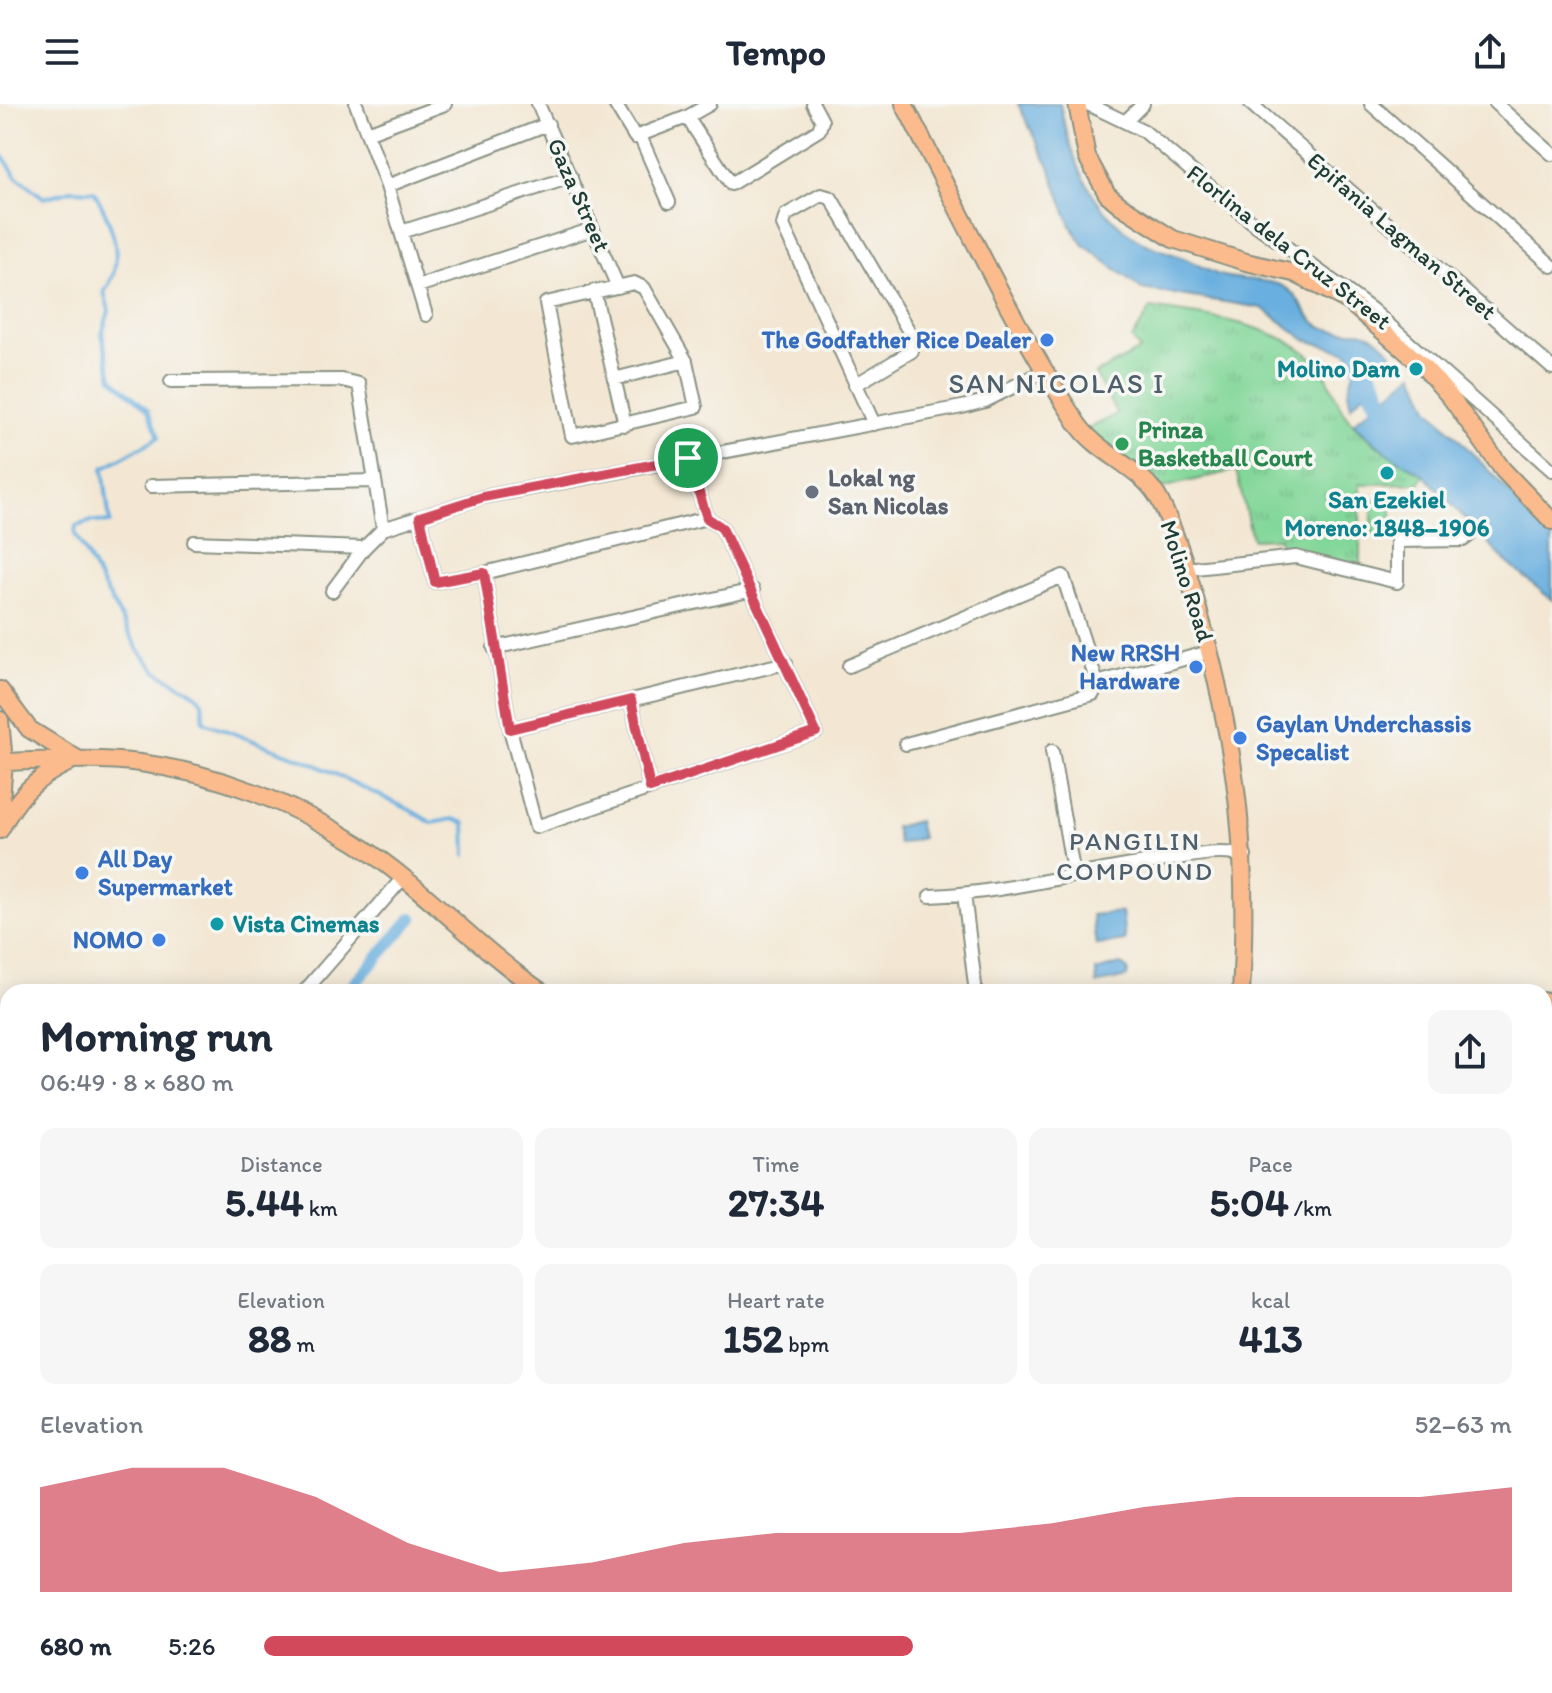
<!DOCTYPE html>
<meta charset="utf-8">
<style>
:root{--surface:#fff;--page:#f6f6f7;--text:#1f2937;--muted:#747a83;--accent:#d1495b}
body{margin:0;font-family:Itim,sans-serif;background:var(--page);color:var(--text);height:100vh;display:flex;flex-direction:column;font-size:30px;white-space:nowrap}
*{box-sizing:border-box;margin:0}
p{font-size:26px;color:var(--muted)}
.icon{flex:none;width:44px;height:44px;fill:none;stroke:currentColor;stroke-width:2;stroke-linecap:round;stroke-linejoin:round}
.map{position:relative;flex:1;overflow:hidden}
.details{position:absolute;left:0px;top:880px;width:1552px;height:710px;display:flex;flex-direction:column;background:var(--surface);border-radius:24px 24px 0 0;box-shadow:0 4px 20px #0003}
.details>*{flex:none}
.pin{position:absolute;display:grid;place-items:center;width:68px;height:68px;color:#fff;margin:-34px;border:4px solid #fff;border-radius:50%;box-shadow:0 2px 8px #0007}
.round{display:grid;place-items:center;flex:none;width:84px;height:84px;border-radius:16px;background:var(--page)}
.overview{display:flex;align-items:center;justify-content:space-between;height:136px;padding:0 40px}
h1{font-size:44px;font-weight:700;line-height:60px}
.figures{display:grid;grid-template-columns:repeat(3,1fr);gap:12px;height:136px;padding:8px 40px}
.figures div{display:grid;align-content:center;border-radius:16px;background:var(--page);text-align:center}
.figures b{font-size:40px;font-weight:700}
.figures small{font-size:22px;font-weight:400}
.figures p{font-size:22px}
.chart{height:224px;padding:16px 40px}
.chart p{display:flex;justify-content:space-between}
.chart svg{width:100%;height:144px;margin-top:8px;fill:var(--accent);opacity:.7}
ul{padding:0 40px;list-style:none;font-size:26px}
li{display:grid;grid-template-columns:128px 96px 1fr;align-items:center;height:60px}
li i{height:20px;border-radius:10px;background:var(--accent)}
header{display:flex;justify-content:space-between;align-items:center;height:104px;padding:0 40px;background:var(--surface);font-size:36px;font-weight:700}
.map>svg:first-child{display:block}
.grass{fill:url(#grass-tufts);stroke:#518a67;stroke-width:2}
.pitch{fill:#83d79a;stroke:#518a67;stroke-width:2}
.water{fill:#69afdf;stroke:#44768a;stroke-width:2}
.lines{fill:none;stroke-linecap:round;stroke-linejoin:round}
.stream{stroke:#69afdf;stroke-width:4}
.canal{stroke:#69afdf;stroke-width:12}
.river{stroke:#69afdf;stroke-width:22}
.minor-casing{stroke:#899284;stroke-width:16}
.major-casing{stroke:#899284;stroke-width:20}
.minor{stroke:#fff;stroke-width:12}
.major{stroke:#fbbb8d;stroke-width:16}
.route-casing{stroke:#fff;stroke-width:16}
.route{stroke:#d1495b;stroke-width:10}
.shop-dot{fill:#3f7fe0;stroke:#f6f6f2;stroke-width:3}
.culture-dot{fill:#0f9aa8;stroke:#f6f6f2;stroke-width:3}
.leisure-dot{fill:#2e9e5b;stroke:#f6f6f2;stroke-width:3}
.worship-dot{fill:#6b7280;stroke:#f6f6f2;stroke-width:3}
.labels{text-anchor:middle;stroke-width:7;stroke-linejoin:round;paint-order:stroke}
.street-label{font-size:24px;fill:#1f3d34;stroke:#f6f6f2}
.shop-label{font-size:24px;font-weight:bold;fill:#366cbe;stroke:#f6f6f2;text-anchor:end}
.culture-label{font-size:24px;font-weight:bold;fill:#0d838f;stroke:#f6f6f2;text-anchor:end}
.leisure-label{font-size:24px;font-weight:bold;fill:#27864d;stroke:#f6f6f2;text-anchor:start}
.worship-label{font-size:24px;font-weight:bold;fill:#5b616d;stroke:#f6f6f2;text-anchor:start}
.neighbourhood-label{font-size:26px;letter-spacing:2px;fill:#4f5f6b;stroke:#f6f6f2}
.quarter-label{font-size:28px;letter-spacing:2px;fill:#4f5f6b;stroke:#f6f6f2}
</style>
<header><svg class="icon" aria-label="menu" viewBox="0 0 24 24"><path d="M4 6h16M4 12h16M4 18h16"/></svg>Tempo<svg class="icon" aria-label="share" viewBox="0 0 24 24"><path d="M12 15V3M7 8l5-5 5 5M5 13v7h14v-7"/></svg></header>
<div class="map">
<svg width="1552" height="1589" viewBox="0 0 1552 1589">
<defs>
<pattern id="grass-tufts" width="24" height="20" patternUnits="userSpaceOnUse" patternTransform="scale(2)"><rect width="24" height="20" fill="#83d79a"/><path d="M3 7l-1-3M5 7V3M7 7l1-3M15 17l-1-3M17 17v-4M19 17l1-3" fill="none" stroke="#71b985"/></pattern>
</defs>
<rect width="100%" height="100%" fill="#f6f6f2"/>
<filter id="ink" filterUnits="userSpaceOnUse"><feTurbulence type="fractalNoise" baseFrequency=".0125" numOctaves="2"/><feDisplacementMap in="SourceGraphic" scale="16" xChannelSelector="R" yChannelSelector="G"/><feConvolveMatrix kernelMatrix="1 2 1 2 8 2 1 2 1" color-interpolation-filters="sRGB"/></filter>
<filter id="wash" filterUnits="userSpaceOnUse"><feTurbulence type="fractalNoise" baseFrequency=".006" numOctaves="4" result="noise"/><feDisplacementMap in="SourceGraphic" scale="32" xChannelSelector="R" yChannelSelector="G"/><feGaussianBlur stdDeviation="1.8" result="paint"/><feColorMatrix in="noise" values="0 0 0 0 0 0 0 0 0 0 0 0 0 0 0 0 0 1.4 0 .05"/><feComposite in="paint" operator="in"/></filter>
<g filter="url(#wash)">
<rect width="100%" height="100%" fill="#f3e7d3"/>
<!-- grass -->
<path class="grass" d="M1151,204C1206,213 1269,217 1313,254C1328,267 1333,290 1343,307C1361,335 1396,354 1424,371L1419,379L1360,380V466L1282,451L1279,434L1252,435L1236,366L1158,385L1088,325L1117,310L1095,270L1140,246L1132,235Z
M0,925L8,929V1551L0,1555Z"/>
<!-- pitch -->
<path class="pitch" d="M1372,396H1392V431H1372Z"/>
<!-- water -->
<path class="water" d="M1018,0H1060C1071,56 1093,112 1146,140C1159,146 1173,150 1186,155C1197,160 1208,167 1219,171C1238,177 1261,174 1280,181C1301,189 1304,215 1322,223C1353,235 1362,213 1392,249L1372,265L1379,274L1351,302L1348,287L1356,261L1348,248L1306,236L1262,204L1142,185L1084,141L1071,122L1049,62Z
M1414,269L1429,304L1552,433V496L1503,455L1424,371L1389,350L1353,319Z
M918,717L922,734L899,740L895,723Z
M1122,808L1125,837L1096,841L1092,811Z
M1120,860L1128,866L1127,873L1097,880L1096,867Z"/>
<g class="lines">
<!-- stream -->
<path class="stream" d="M0,48L17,73L44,94L72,86L94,87C111,117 128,157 104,188L109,207L102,230L112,274L148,306L159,333L103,364L110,419L92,417L76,422L75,430L139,547L156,567L195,590L202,598L204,618L312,659L410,706L432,719L453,715L465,719L466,751"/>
<!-- canal -->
<path class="canal" d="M347,888L412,814"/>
<!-- river -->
<path class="river" d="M1360,255L1379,296L1399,316
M416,1582V1589"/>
</g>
</g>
<g filter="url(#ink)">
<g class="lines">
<!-- minor casing -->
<g class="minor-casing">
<path id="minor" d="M356,0L387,82L426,211
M538,0L618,183
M615,0L635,33L687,13L710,0
M1088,0L1144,27L1252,118L1371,205L1552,366
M1251,0L1552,264
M1371,0L1552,162
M1496,0L1552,50
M687,13L731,80L819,26L822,17L813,0
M1126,17L1143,0
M367,29L445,0
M640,32L669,98
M387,82L548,20
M401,128L571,73
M634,179L644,184L686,257L696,303L572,332L546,199Z
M418,182L593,125
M594,187L625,321
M614,275L686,257
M171,277L342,276L359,280L383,425
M855,281L912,247L914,236L831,94L821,91L786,111L783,121L874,320
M151,382L374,377
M420,413L435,478L484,469L707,414
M194,438L364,444
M1186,465L1296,453L1397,478V437L1463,436L1471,430
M484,469L510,625L536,723L816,628L722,424L707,414L688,354
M332,487L364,444L383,425L483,393L962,303L985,297L1046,266
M494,544L753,486
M849,562L1063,472L1097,579L1093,590L906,640
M1097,579L1209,548
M631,596L650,684
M510,625L786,559
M1052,647L1074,772
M964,790L975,881
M930,792C1005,789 1079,768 1153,758C1182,754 1216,744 1245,752
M304,888L402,775
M1544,984H1552
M1544,1058H1552
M1544,1146L1552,1145
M1544,1241H1552
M1544,1315H1552
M1544,1387H1552
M1544,1550L1552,1549
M0,1576H8
M1042,1582V1589"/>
</g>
<!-- major casing -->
<g class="major-casing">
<path id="major" d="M904,0C960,107 1011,218 1077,319C1098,351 1143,363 1160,397C1180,437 1191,480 1203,523C1238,652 1249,754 1241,888
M1077,0L1087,53L1107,90L1120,101L1173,135L1246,158L1294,169L1348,197L1424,263L1451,294L1503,366L1552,417
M0,586L29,625L76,654
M0,616L4,658L0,710
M0,658C47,657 94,653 140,659C216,669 292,699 356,739C422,781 477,844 542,888
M0,726C17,693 34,675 68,659
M1544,897H1552
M1264,1582L1265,1589"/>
</g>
<!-- minor -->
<use href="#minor" class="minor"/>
<!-- major -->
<use href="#major" class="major"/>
</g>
</g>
<g class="lines" filter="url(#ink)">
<!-- route casing -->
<g class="route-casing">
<path id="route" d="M688,354L707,414L722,424L816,628L650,684L631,596L510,625L484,469L435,478L420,413L483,393Z"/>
</g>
<!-- route -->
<use href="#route" class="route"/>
</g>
<!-- markers -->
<g class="shop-dot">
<circle cx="1047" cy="236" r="8"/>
<circle cx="1196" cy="563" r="8"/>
<circle cx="1240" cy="634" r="8"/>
<circle cx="82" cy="769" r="8"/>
<circle cx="159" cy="836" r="8"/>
</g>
<g class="culture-dot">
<circle cx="1416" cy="265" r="8"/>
<circle cx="1387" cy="369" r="8"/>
<circle cx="217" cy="820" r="8"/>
</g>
<circle class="leisure-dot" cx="1122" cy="340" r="8"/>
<circle class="worship-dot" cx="812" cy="388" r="8"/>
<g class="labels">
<!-- street labels -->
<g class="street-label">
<text transform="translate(579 91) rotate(66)" y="8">Gaza Street</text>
<text transform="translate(1402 132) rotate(41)" y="8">Epifania Lagman Street</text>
<text transform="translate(1289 143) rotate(38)" y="8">Florlina dela Cruz Street</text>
<text transform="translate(1187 477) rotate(72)" y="8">Molino Road</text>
</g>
<!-- shop labels -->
<g class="shop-label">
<text x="1031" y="244">The Godfather Rice Dealer</text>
<text x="1180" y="557">New RRSH<tspan x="1180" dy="28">Hardware</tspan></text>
<text x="1256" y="628" text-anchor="start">Gaylan Underchassis<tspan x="1256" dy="28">Specalist</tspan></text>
<text x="98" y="763" text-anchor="start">All Day<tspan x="98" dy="28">Supermarket</tspan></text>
<text x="143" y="844">NOMO</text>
</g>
<!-- culture labels -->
<g class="culture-label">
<text x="1400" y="273">Molino Dam</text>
<text x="1387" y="404" text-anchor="middle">San Ezekiel<tspan x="1387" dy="28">Moreno: 1848–1906</tspan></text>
<text x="233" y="828" text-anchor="start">Vista Cinemas</text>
</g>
<!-- leisure labels -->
<g class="leisure-label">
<text x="1138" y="334">Prinza<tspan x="1138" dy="28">Basketball Court</tspan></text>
</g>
<!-- worship labels -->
<g class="worship-label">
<text x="828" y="382">Lokal ng<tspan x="828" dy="28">San Nicolas</tspan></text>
</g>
<!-- neighbourhood labels -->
<g class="neighbourhood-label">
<text x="1135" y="746">PANGILIN<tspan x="1135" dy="30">COMPOUND</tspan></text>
</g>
<!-- quarter labels -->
<g class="quarter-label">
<text x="1057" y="289">SAN NICOLAS I</text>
</g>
</g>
</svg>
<div class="pin" style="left:688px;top:354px;background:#1e9e55"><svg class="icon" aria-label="arrive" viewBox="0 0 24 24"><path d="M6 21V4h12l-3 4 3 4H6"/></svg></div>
<section class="details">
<div class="overview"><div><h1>Morning run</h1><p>06:49 · 8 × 680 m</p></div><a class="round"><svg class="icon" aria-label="share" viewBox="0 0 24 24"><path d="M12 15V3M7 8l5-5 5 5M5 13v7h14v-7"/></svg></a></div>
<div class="figures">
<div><p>Distance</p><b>5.44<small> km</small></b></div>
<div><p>Time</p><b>27:34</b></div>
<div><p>Pace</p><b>5:04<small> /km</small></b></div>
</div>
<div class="figures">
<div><p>Elevation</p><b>88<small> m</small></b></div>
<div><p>Heart rate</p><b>152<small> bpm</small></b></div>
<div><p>kcal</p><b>413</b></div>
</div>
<div class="chart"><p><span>Elevation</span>52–63 m</p>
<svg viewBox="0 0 160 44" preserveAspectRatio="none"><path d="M0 44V12L10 6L20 6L30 15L40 29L50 38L60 35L70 29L80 26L90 26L100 26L110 23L120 18L130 15L140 15L150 15L160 12V44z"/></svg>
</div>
<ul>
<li><b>680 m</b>5:26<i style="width:52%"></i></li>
</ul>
</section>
</div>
